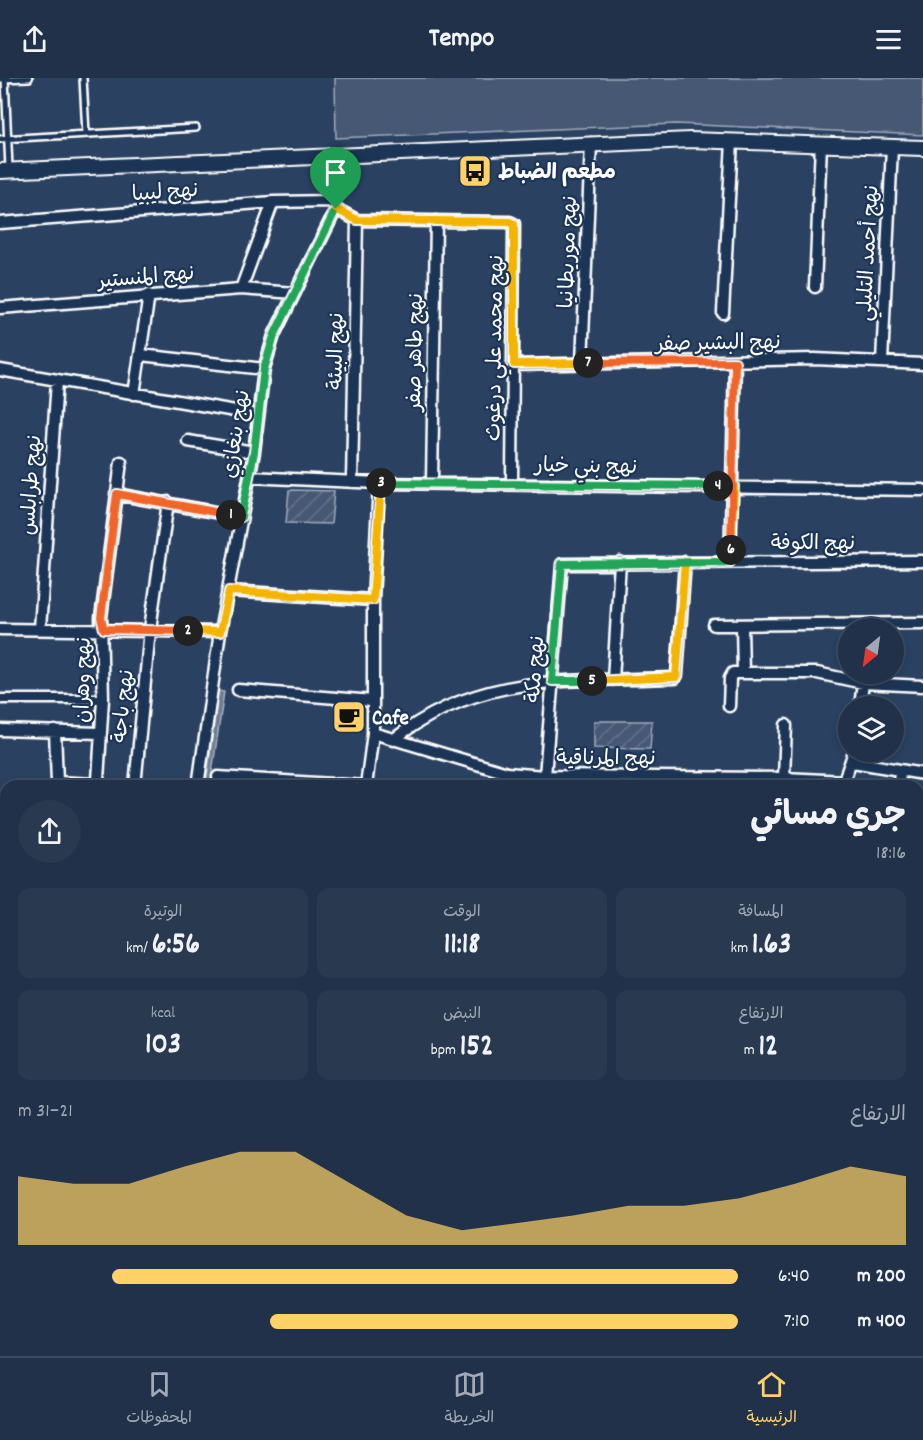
<!DOCTYPE html>
<html lang="ar">
<meta charset="utf-8">
<style>
:root{--surface:#203149;--page:#283950;--text:#f1f3f6;--muted:#a2a9b4;--line:#3d4c61;--accent:#ffd166}
body{margin:0;font-family:Dekko,"Playpen Sans Arabic",sans-serif;background:var(--page);color:var(--text);direction:rtl;height:100vh;display:flex;flex-direction:column;font-size:22px;white-space:nowrap}
*{box-sizing:border-box;margin:0}
p{font-size:20px;color:var(--muted)}
.icon{flex:none;width:33px;height:33px;fill:none;stroke:currentColor;stroke-width:2;stroke-linecap:round;stroke-linejoin:round}
.map{position:relative;flex:1;overflow:hidden;direction:ltr}
.panel{position:absolute;left:0px;top:702px;width:924px;height:576px;display:flex;flex-direction:column;background:var(--surface);border-radius:18px 18px 0 0;box-shadow:0 3px 9px #0003,0 0 0 2px var(--line);direction:rtl}
.panel>*{flex:none}
.needle{width:39px;rotate:209deg}
.controls{position:absolute;left:838px;top:540px;display:grid;gap:12px}
.controls a{display:grid;place-items:center;width:66px;height:66px;border-radius:50%;background:var(--surface);box-shadow:0 3px 9px #0003,0 0 0 2px var(--line);font-size:30px}
.pin{position:absolute;display:grid;place-items:center;width:51px;height:51px;color:#fff;margin:-62px -26px;border-radius:50% 50% 50% 0;rotate:-45deg;box-shadow:0 0 6px #0007}
.pin .icon{rotate:45deg}
.km{position:absolute;width:30px;height:30px;margin:-15px;border-radius:50%;background:#222;color:#fff;font-size:16px;line-height:30px;text-align:center}
.round{display:grid;place-items:center;flex:none;width:63px;height:63px;border-radius:32px;background:var(--page)}
.summary{display:flex;align-items:center;justify-content:space-between;height:102px;padding:0 18px}
h1{font-size:33px;font-weight:700;line-height:45px}
.stats{display:grid;grid-template-columns:repeat(3,1fr);gap:9px;height:102px;padding:6px 18px}
.stats div{display:grid;align-content:center;border-radius:12px;background:var(--page);text-align:center}
.stats b{font-size:30px;font-weight:700}
.stats small{font-size:16px;font-weight:400}
.stats p{font-size:16px}
.chart{height:168px;padding:12px 18px}
.chart p{display:flex;justify-content:space-between}
.chart svg{width:100%;height:108px;margin-top:6px;fill:var(--accent);opacity:.7}
ul{padding:0 18px;list-style:none;font-size:20px}
li{display:grid;grid-template-columns:96px 72px 1fr;align-items:center;height:45px}
li i{height:15px;border-radius:8px;background:var(--accent)}
header{display:flex;justify-content:space-between;align-items:center;height:78px;padding:0 18px;background:var(--surface);font-size:27px;font-weight:700}
.tab-bar{display:flex;justify-content:space-around;align-items:center;height:84px;border-top:2px solid var(--line);background:var(--surface);font-size:16px;color:var(--muted)}
.tab-bar a{display:grid;justify-items:center;gap:3px}
.tab-bar .on{color:var(--accent)}
.map>svg:first-child{display:block}
.garden{fill:url(#garden-furrows);stroke:#a2acba;stroke-width:1.5}
.pitch{fill:#465975;stroke:#a2acba;stroke-width:1.5}
.water{fill:url(#water-ripples);stroke:#a7b1be;stroke-width:1.5}
.lines{fill:none;stroke-linecap:round;stroke-linejoin:round}
.service-casing{stroke:#fff;stroke-width:10}
.pedestrian-casing{stroke:#fff;stroke-width:13}
.minor-casing{stroke:#fff;stroke-width:15}
.tertiary-casing{stroke:#fff;stroke-width:18}
.service{stroke:#1d3557;stroke-width:5}
.pedestrian{stroke:#1d3557;stroke-width:8}
.minor{stroke:#1d3557;stroke-width:10}
.tertiary{stroke:#1d3557;stroke-width:14}
.split-1-casing{stroke:#fff;stroke-width:12}
.split-2-casing{stroke:#fff;stroke-width:12}
.split-3-casing{stroke:#fff;stroke-width:12}
.split-4-casing{stroke:#fff;stroke-width:12}
.split-5-casing{stroke:#fff;stroke-width:12}
.split-6-casing{stroke:#fff;stroke-width:12}
.split-7-casing{stroke:#fff;stroke-width:12}
.split-8-casing{stroke:#fff;stroke-width:12}
.split-1{stroke:#22a559;stroke-width:8}
.split-2{stroke:#f0652b;stroke-width:8}
.split-3{stroke:#f5b400;stroke-width:8}
.split-4{stroke:#22a559;stroke-width:8}
.split-5{stroke:#f5b400;stroke-width:8}
.split-6{stroke:#22a559;stroke-width:8}
.split-7{stroke:#f0652b;stroke-width:8}
.split-8{stroke:#f5b400;stroke-width:8}
.labels{text-anchor:middle;stroke-width:4.5;stroke-linejoin:round;paint-order:stroke}
.poi-label{font-size:21px;font-weight:bold;fill:#fff;stroke:#1d3557;text-anchor:start}
.street-label{font-size:21px;fill:#fff;stroke:#1d3557}
</style>
<header><svg class="icon" aria-label="menu" viewBox="0 0 24 24"><path d="M4 6h16M4 12h16M4 18h16"/></svg>Tempo<svg class="icon" aria-label="share" viewBox="0 0 24 24"><path d="M12 15V3M7 8l5-5 5 5M5 13v7h14v-7"/></svg></header>
<div class="map">
<svg width="923" height="1278" viewBox="0 0 923 1278">
<defs>
<pattern id="garden-furrows" width="10" height="10" patternUnits="userSpaceOnUse" patternTransform="scale(1.5)"><rect width="10" height="10" fill="#465975"/><path d="M-1 1l2-2M0 10L10 0M9 11l2-2" fill="none" stroke="#62728a"/></pattern>
<pattern id="water-ripples" width="26" height="14" patternUnits="userSpaceOnUse" patternTransform="scale(1.5)"><rect width="26" height="14" fill="#6d7d92"/><path d="M2 4q2-2 4 0t4 0M15 11q2-2 4 0t4 0" fill="none" stroke="#5e6772"/></pattern>
</defs>
<rect width="100%" height="100%" fill="#2a4161"/>
<filter id="ink" filterUnits="userSpaceOnUse"><feTurbulence type="fractalNoise" baseFrequency=".0167" numOctaves="2"/><feDisplacementMap in="SourceGraphic" scale="12" xChannelSelector="R" yChannelSelector="G"/><feConvolveMatrix kernelMatrix="1 2 1 2 8 2 1 2 1" color-interpolation-filters="sRGB"/></filter>
<g filter="url(#ink)">
<!-- garden -->
<path class="garden" d="M289,412L334,413L331,446L286,445Z
M594,643H652L650,671L594,670Z"/>
<!-- pitch -->
<path class="pitch" d="M335,0H923V57L676,46L336,60Z"/>
<!-- water -->
<path class="water" d="M218,613L224,614L210,708H206Z
M918,1142L923,1143V1278H913V1272H918Z"/>
<g class="lines">
<!-- service casing -->
<g class="service-casing">
<path id="service" d="M5,0L9,90
M83,0L86,56
M0,1L29,0
M0,61L196,50"/>
</g>
<!-- pedestrian casing -->
<g class="pedestrian-casing">
<path id="pedestrian" d="M0,621H103
M544,1278V1272"/>
</g>
<!-- minor casing -->
<g class="minor-casing">
<path id="minor" d="M331,76L332,123L336,131L357,142L510,144L514,146L512,405
M0,145L273,124L332,123
M815,209L821,66
M241,211L273,124
M0,230L241,211L295,215
M723,235L732,63
M141,277L264,291
M882,284L892,69
M582,285L591,65
M514,287L815,281L923,286
M0,292L258,337
M134,316L149,217
M188,363L254,374
M249,399L379,405L923,412
M352,404L357,142
M432,405L436,143
M116,416L241,439
M730,484L735,284
M229,513L373,522
M714,547L923,545
M742,547L743,594
M0,551L220,554
M40,551L57,303
M613,602L620,484
M238,612L373,623
M729,628L730,600L733,595H817L863,605L923,608
M860,628L863,605
M0,652L100,655
M55,653L57,704
M373,655L507,695L545,698L784,700L845,703
M393,662C480,593 570,604 675,600L677,597L685,484
M853,684L923,696
M545,698L562,486L923,483
M218,699L366,708
M784,700L786,647
M57,708V704L95,706L98,702L103,621L101,540L121,384
M135,708L150,551L168,424
M198,708L220,554L254,374L264,291L274,257L336,131
M366,708L373,655V522L379,405
M842,708L854,674
M899,708L900,692
M0,821H6
M0,917L3,959L0,970
M918,955L923,956
M918,1008L923,971
M0,1061L6,1062
M4,1128L6,1143
M918,1132L923,1133
M0,1195H6
M0,1268H6
M108,1272L154,1278
M330,1272V1278
M399,1272L400,1278
M673,1272V1278
M735,1272V1278
M812,1272L813,1278
M907,1272L908,1278
M243,1278L297,1272
M458,1278V1272
M607,1278L608,1272"/>
</g>
<!-- tertiary casing -->
<g class="tertiary-casing">
<path id="tertiary" d="M0,93L690,62L923,70"/>
</g>
<!-- service -->
<use href="#service" class="service"/>
<!-- pedestrian -->
<use href="#pedestrian" class="pedestrian"/>
<!-- minor -->
<use href="#minor" class="minor"/>
<!-- tertiary -->
<use href="#tertiary" class="tertiary"/>
</g>
</g>
<g class="lines" filter="url(#ink)">
<!-- split-1 casing -->
<g class="split-1-casing">
<path id="split-1" d="M231,437L241,439L254,374L264,291L274,258L336,131"/>
</g>
<!-- split-2 casing -->
<g class="split-2-casing">
<path id="split-2" d="M188,553L104,551L101,540L117,416L231,437"/>
</g>
<!-- split-3 casing -->
<g class="split-3-casing">
<path id="split-3" d="M188,553L220,554L229,513L373,522L381,405"/>
</g>
<!-- split-4 casing -->
<g class="split-4-casing">
<path id="split-4" d="M381,405L718,408"/>
</g>
<!-- split-5 casing -->
<g class="split-5-casing">
<path id="split-5" d="M592,603L676,599L685,484H730L734,408H718"/>
</g>
<!-- split-6 casing -->
<g class="split-6-casing">
<path id="split-6" d="M592,603H552L562,486L730,484L731,472"/>
</g>
<!-- split-7 casing -->
<g class="split-7-casing">
<path id="split-7" d="M588,285L735,284L731,472"/>
</g>
<!-- split-8 casing -->
<g class="split-8-casing">
<path id="split-8" d="M336,131L357,142L510,144L514,146V286L588,285"/>
</g>
<!-- split-1 -->
<use href="#split-1" class="split-1"/>
<!-- split-2 -->
<use href="#split-2" class="split-2"/>
<!-- split-3 -->
<use href="#split-3" class="split-3"/>
<!-- split-4 -->
<use href="#split-4" class="split-4"/>
<!-- split-5 -->
<use href="#split-5" class="split-5"/>
<!-- split-6 -->
<use href="#split-6" class="split-6"/>
<!-- split-7 -->
<use href="#split-7" class="split-7"/>
<!-- split-8 -->
<use href="#split-8" class="split-8"/>
</g>
<!-- icons -->
<defs>
<g id="bus-square" transform="scale(1.725)"><rect x="-9" y="-9" width="18" height="18" rx="4" fill="#ffd166" stroke="#1d3557"/><path d="M-5-6H5V4H4V6H2V4H-2V6H-4V4H-5ZM-3.5-4V0h7V-4ZM-3.5 1.2v1.5H-2V1.2ZM2 1.2v1.5H3.5V1.2Z" fill="#111"/></g>
<g id="cafe-square" transform="scale(1.725)"><rect x="-9" y="-9" width="18" height="18" rx="4" fill="#ffd166" stroke="#1d3557"/><path d="M-5.5-4.5H6V0H3Q3 3.5 0 3.5H-2.5Q-5.5 3.5-5.5 0ZM3-3.2v2h1.7v-2ZM-6 4.5H4V6H-6Z" fill="#111"/></g>
</defs>
<g fill-rule="evenodd">
<use href="#bus-square" x="475" y="93"/>
<use href="#cafe-square" x="349" y="639"/>
</g>
<g class="labels">
<!-- poi labels -->
<g class="poi-label">
<text x="498" y="100">مطعم الضباط</text>
<text x="372" y="646">Cafe</text>
</g>
<!-- street labels -->
<g class="street-label">
<text transform="translate(165 113) rotate(-4)" y="7">نهج ليبيا</text>
<text transform="translate(567 174) rotate(-88)" y="7">نهج موريطانيا</text>
<text transform="translate(867 175) rotate(-87)" y="7">نهج أحمد التليلي</text>
<text transform="translate(146 198) rotate(-5)" y="7">نهج المنستير</text>
<text transform="translate(718 264) rotate(-1)" y="7">نهج البشير صفر</text>
<text transform="translate(494 270) rotate(-89)" y="7">نهج محمد علي درغوث</text>
<text transform="translate(335 273) rotate(-89)" y="7">نهج البيئة</text>
<text transform="translate(414 274) rotate(-89)" y="7">نهج طاهر صفر</text>
<text transform="translate(235 356) rotate(-81)" y="7">نهج بنغازي</text>
<text transform="translate(586 387) rotate(1)" y="7">نهج بني خيار</text>
<text transform="translate(30 407) rotate(-86)" y="7">نهج طرابلس</text>
<text x="813" y="471">نهج الكوفة</text>
<text transform="translate(534 591) rotate(-86)" y="7">نهج مكة</text>
<text transform="translate(82 602) rotate(-89)" y="7">نهج وهران</text>
<text transform="translate(122 628) rotate(-84)" y="7">نهج باجة</text>
<text x="606" y="686">نهج المرناقية</text>
</g>
</g>
</svg>
<div class="controls">
<a><svg class="needle" viewBox="-14 -14 28 28"><path d="M0-13l5 13h-10z" fill="#e53935"/><path d="M0 13l5-13h-10z" fill="#a2a9b4"/></svg></a>
<a><svg class="icon" aria-label="layers" viewBox="0 0 24 24"><path d="M12 4l9 5-9 5-9-5zM3 14l9 5 9-5"/></svg></a>
</div>
<div class="pin" style="left:336px;top:131px;background:#1e9e55"><svg class="icon" aria-label="arrive" viewBox="0 0 24 24"><path d="M6 21V4h12l-3 4 3 4H6"/></svg></div>
<b class="km" style="left:231px;top:437px">1</b>
<b class="km" style="left:188px;top:553px">2</b>
<b class="km" style="left:381px;top:405px">3</b>
<b class="km" style="left:718px;top:408px">4</b>
<b class="km" style="left:592px;top:603px">5</b>
<b class="km" style="left:731px;top:472px">6</b>
<b class="km" style="left:588px;top:285px">7</b>
<section class="panel">
<div class="summary"><div><h1>جري مسائي</h1><p>18:16</p></div><a class="round"><svg class="icon" aria-label="share" viewBox="0 0 24 24"><path d="M12 15V3M7 8l5-5 5 5M5 13v7h14v-7"/></svg></a></div>
<div class="stats">
<div><p>المسافة</p><b>1.63<small> km</small></b></div>
<div><p>الوقت</p><b>11:18</b></div>
<div><p>الوتيرة</p><b>6:56<small> /km</small></b></div>
</div>
<div class="stats">
<div><p>الارتفاع</p><b>12<small> m</small></b></div>
<div><p>النبض</p><b>152<small> bpm</small></b></div>
<div><p>kcal</p><b>103</b></div>
</div>
<div class="chart"><p><span>الارتفاع</span>21–31 m</p>
<svg viewBox="0 0 160 44" preserveAspectRatio="none"><path d="M0 44V16L10 19L20 19L30 12L40 6L50 6L60 19L70 32L80 38L90 35L100 32L110 28L120 28L130 25L140 19L150 12L160 16V44z"/></svg>
</div>
<ul>
<li><b>200 m</b>6:40<i style="width:87%"></i></li>
<li><b>400 m</b>7:10<i style="width:65%"></i></li>
</ul>
</section>
</div>
<nav class="tab-bar">
<a class="on"><svg class="icon" aria-label="home" viewBox="0 0 24 24"><path d="M3 11l9-7 9 7M6 9v11h12V9"/></svg>الرئيسية</a>
<a><svg class="icon" aria-label="map" viewBox="0 0 24 24"><path d="M3 6l6-2 6 2 6-2v14l-6 2-6-2-6 2zM9 4v14M15 6v14"/></svg>الخريطة</a>
<a><svg class="icon" aria-label="saved" viewBox="0 0 24 24"><path d="M7 4h10v16l-5-4-5 4z"/></svg>المحفوظات</a>
</nav>
